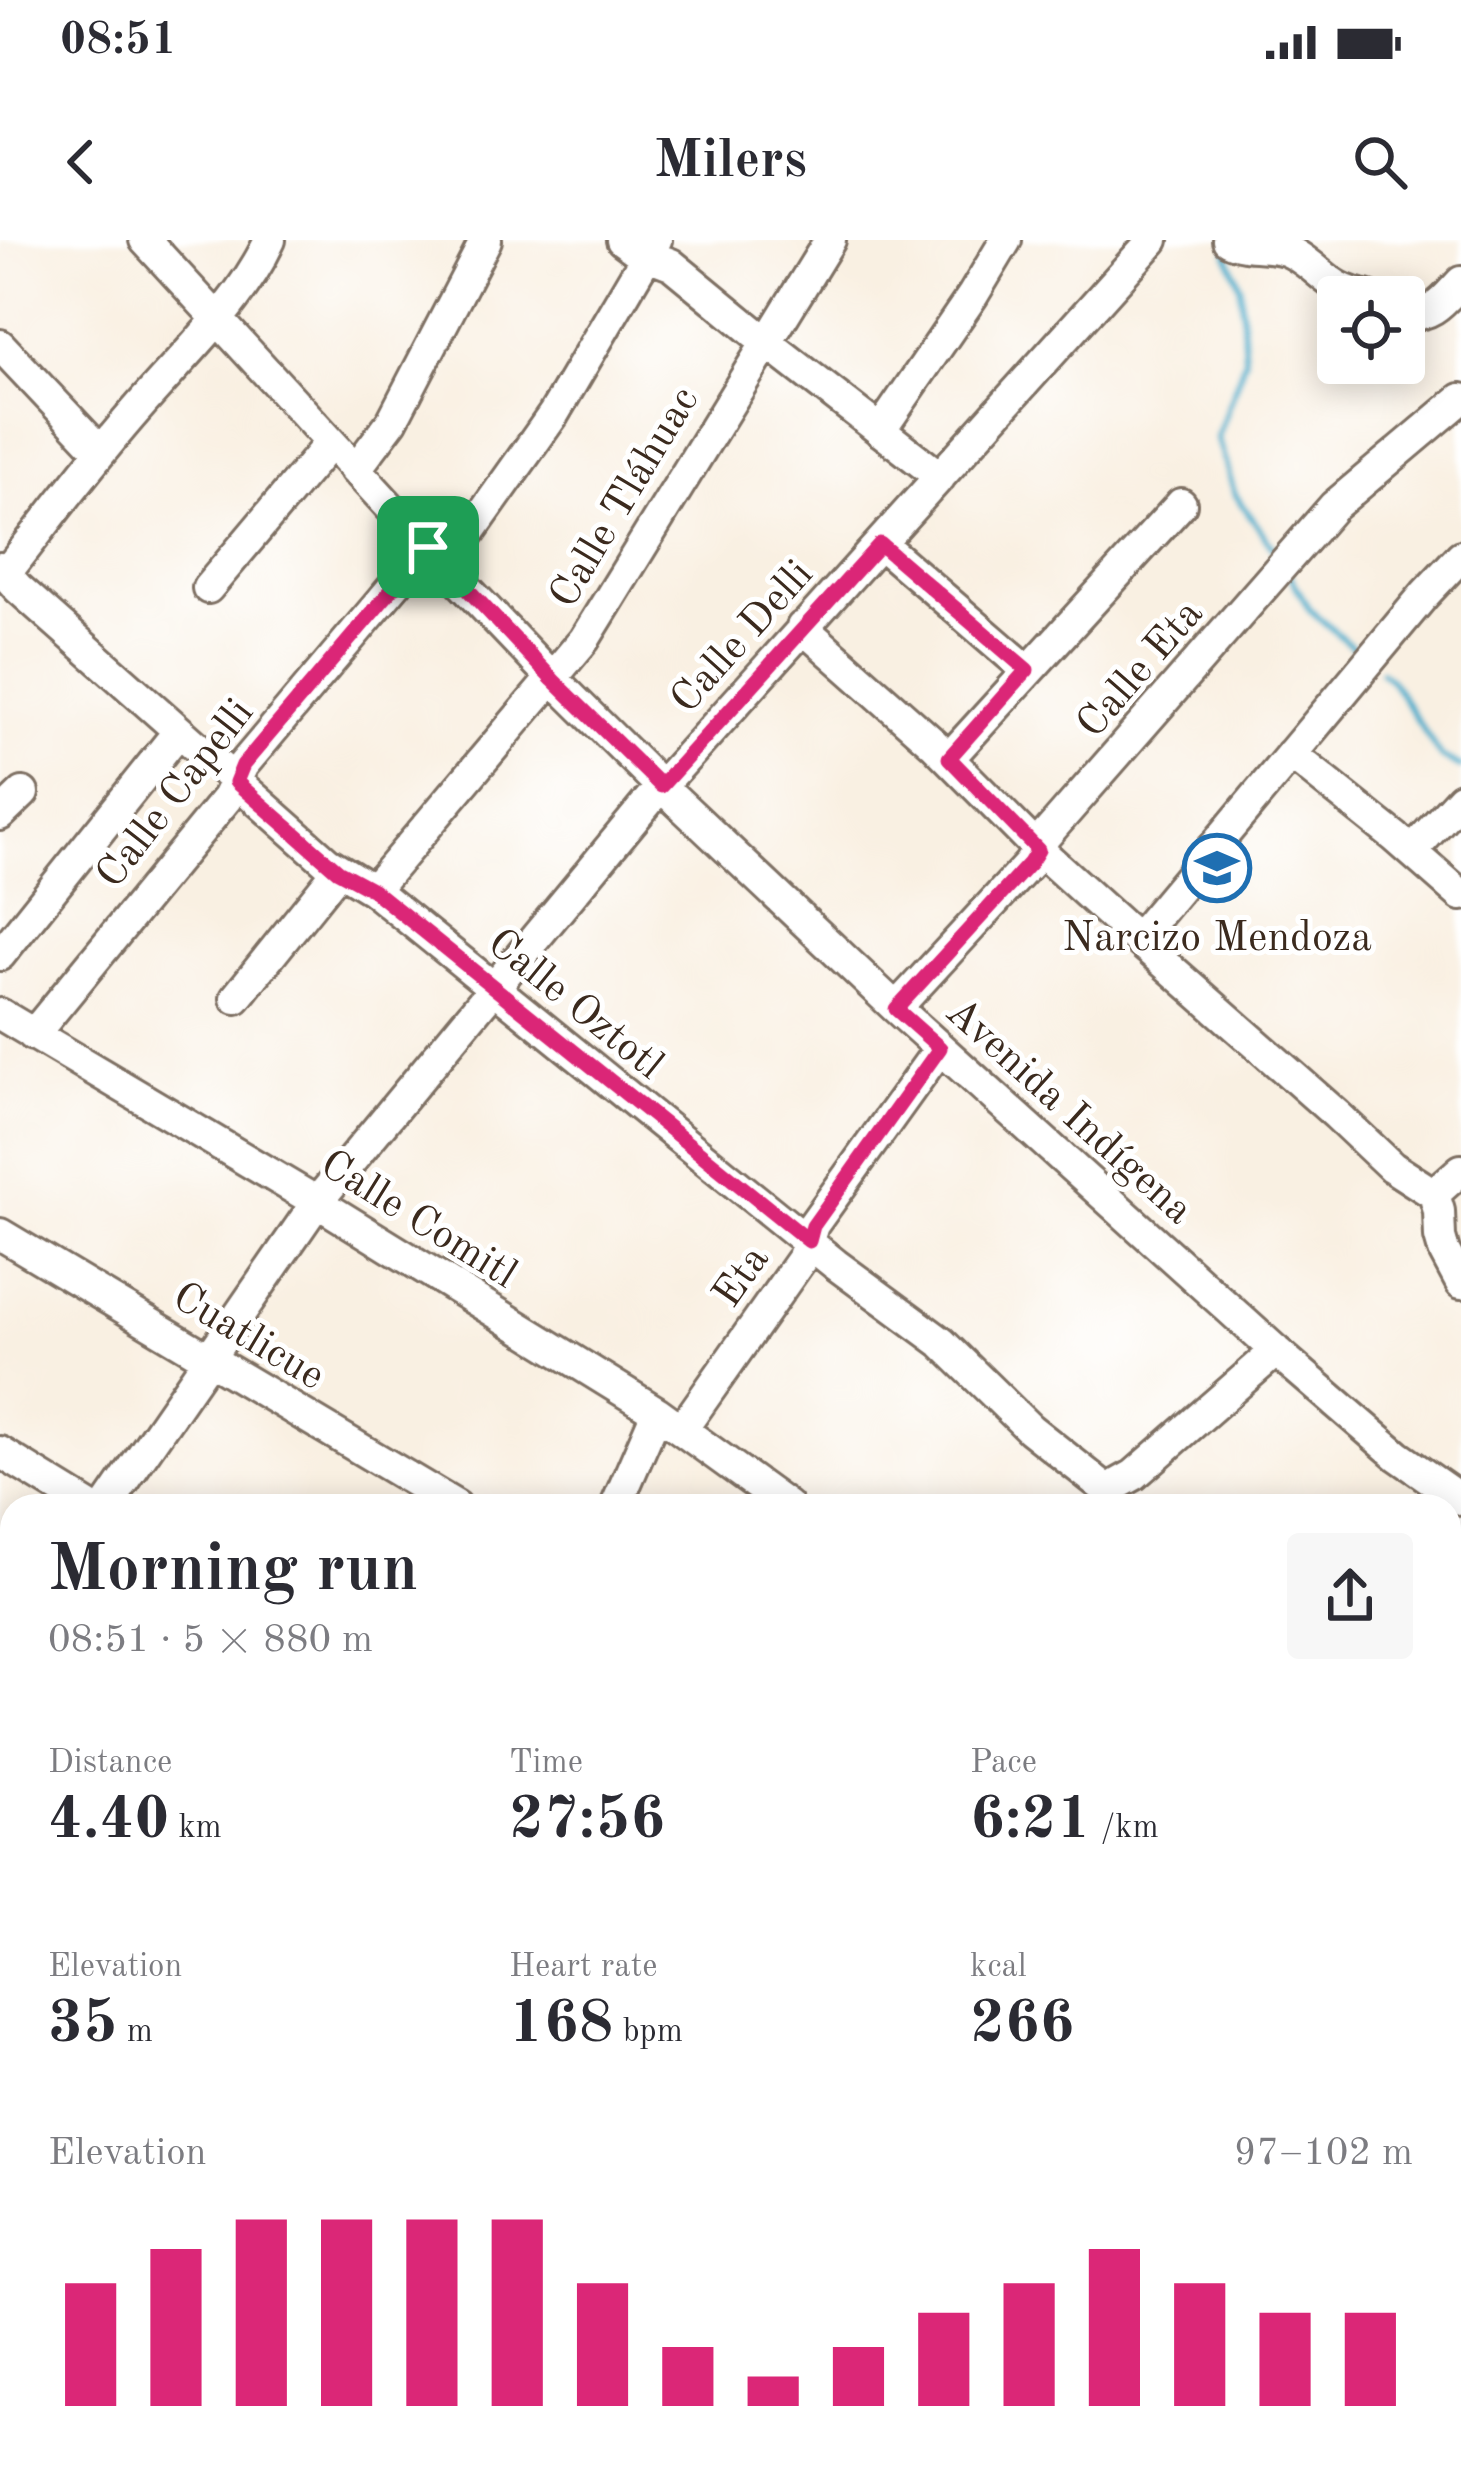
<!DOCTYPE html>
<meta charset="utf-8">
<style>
:root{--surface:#fff;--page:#f7f7f7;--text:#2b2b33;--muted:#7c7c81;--accent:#db2777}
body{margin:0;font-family:"Old Standard TT",serif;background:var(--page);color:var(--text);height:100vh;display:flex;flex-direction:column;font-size:45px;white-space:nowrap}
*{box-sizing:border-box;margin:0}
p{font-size:39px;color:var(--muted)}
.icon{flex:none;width:66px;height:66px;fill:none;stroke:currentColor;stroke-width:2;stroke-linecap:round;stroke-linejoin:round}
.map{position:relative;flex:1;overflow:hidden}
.details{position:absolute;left:0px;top:1254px;width:1461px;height:975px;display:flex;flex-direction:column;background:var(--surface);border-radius:36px 36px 0 0;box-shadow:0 6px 30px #0003}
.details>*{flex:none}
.tools{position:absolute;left:1317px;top:36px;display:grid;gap:24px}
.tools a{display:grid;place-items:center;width:108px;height:108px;border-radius:12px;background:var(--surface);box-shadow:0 6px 30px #0003;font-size:60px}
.pin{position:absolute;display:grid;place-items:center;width:102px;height:102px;color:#fff;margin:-51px;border-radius:24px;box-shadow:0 6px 18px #0006}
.round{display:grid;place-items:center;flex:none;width:126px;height:126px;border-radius:12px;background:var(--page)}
.head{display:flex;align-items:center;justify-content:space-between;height:204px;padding:0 48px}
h1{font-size:66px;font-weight:700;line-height:90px}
.figures{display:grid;grid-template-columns:repeat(3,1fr);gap:18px;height:204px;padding:12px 48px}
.figures div{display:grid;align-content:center}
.figures b{font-size:60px;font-weight:700}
.figures small{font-size:33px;font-weight:400}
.figures p{font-size:33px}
.chart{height:336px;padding:24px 48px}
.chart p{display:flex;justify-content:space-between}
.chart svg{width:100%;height:216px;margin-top:12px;stroke:var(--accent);stroke-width:6}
.status{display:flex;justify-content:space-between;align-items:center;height:84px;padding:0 60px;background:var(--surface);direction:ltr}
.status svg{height:33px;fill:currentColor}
header{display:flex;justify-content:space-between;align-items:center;height:156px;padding:0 48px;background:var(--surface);font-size:54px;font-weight:700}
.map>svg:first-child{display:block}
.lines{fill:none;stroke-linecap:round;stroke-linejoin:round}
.stream{stroke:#4dafcc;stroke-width:6}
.minor-casing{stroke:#7e6f63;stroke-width:36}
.minor{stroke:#fff;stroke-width:30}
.route-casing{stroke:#fff;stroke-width:24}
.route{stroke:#db2777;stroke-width:15}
.labels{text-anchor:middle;stroke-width:10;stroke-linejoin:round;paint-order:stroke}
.street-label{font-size:42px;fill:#3b2a1e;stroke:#fff}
.poi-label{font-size:42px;fill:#3b2a1e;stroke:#fff}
</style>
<div class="status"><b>08:51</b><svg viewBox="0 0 49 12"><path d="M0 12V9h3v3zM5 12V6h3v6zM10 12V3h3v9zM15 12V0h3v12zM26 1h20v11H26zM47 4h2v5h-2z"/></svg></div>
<header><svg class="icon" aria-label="back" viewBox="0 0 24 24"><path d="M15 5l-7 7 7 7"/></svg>Milers<svg class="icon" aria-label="search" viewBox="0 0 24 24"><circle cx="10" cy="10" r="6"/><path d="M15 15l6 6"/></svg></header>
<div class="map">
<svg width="1461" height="2228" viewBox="0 0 1461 2228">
<rect width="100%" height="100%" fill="#fff"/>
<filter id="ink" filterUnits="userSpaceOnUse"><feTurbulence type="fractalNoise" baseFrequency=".00833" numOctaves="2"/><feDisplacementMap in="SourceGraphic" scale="24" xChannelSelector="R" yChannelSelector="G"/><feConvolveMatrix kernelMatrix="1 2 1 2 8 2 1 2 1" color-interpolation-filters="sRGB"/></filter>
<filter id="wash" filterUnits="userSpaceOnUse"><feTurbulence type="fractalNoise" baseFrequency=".004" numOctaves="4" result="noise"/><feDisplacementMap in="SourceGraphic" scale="48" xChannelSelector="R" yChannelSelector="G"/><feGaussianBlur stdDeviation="2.7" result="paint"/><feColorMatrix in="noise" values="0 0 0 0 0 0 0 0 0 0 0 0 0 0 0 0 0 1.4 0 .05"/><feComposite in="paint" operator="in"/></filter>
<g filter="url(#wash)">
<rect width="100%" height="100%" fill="#f9f0e2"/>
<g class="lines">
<!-- stream -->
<path class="stream" d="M1227,12L1240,46L1245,119L1217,197L1235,254L1279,316
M1289,333L1309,369L1356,410
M1381,432L1391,440L1441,517L1461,527"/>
</g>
</g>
<g filter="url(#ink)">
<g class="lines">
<!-- minor casing -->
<g class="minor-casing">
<path id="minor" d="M145,0L427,307L553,439L661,546L896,768L1276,1111L1398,1216L1461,1260
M622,0L637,11L671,24L766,102L940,237
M1228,0C1250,11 1275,2 1294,14C1326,33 1327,49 1369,57
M1404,73C1431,79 1444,60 1461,42
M0,105L100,211
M880,191L973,55L1006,0
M355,230L392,181L486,0
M881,304L1027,430
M446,326L553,175L656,0
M0,328L18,348L327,622L373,650L835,1024L941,1102L1030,1189L1110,1252
M6,333C50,277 92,220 139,167C184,115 241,63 270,0
M208,348L330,203
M802,387L934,504L1038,609L1137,699L1337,875L1392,927L1434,954L1439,971L1440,997L1444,1011L1461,1043
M1291,514L1395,597L1461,655
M949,518L1181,264
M0,575L23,553
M1412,611L1461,558
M373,650L584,400L830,0
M1137,699L1425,354L1461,316
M0,715L179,491
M236,758L338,631
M896,768L1029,624L1046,595L1334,266L1461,159
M0,774L317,962L657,1172L787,1266
M33,795L227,558L243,525L427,307
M1434,954L1461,930
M0,994L456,1266
M682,1189L803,1017L813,985L940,808
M0,1212L88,1266
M107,1266L317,962L661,546L1153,0
M616,1266L657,1172
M1104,1266L1116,1245L1134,1235L1276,1111
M0,1429L12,1411
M1449,1564L1461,1572
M0,1646L12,1653
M1449,1781L1461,1764
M0,1913L12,1900
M1449,2037L1461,2020
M0,2132L12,2139
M0,2207L12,2210
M30,2217L51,2228
M132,2217L149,2228
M784,2217L804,2228
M1343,2217L1360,2228
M226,2222L242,2228
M577,2228L581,2217
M843,2228L880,2217
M1093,2228L1103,2217
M1158,2228L1165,2217
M1219,2228L1222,2217"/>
</g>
<!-- minor -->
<use href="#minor" class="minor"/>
</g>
</g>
<g class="lines" filter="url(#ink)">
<!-- route casing -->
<g class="route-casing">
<path id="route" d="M880,304L1027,430L949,518L1038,610L1030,623L896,769L940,808L813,986L809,1001L373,650L338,631L236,542L243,525L428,307L553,440L661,546Z"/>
</g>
<!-- route -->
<use href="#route" class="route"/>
</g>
<!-- icons -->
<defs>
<g id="school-ring" transform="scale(3.45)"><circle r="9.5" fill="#fff" stroke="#1f6fb2" stroke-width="1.5"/><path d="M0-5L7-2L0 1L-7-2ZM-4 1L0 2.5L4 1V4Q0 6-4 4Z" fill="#1f6fb2"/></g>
</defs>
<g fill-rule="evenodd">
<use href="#school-ring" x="1217" y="628"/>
</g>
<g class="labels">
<!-- street labels -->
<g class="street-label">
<text transform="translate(622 256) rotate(-59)" y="15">Calle Tláhuac</text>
<text transform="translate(740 395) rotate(-48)" y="15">Calle Delli</text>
<text transform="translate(1138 427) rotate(-49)" y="15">Calle Eta</text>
<text transform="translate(173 552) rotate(-52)" y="15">Calle Capelli</text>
<text transform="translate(577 762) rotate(39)" y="15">Calle Oztotl</text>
<text transform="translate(1071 869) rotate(42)" y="15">Avenida Indígena</text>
<text transform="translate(420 977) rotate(32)" y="15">Calle Comitl</text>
<text transform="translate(739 1035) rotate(-55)" y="15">Eta</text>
<text transform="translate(250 1094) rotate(31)" y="15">Cuatlicue</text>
</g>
<!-- poi labels -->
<g class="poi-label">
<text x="1217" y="710">Narcizo Mendoza</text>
</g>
</g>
</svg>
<div class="tools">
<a><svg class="icon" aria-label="locate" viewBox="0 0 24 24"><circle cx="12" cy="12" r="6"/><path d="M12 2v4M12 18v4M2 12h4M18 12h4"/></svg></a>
</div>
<div class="pin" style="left:428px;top:307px;background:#1e9e55"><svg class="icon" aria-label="arrive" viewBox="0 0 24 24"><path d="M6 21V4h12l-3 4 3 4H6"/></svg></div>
<section class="details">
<div class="head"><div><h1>Morning run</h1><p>08:51 · 5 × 880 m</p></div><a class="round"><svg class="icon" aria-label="share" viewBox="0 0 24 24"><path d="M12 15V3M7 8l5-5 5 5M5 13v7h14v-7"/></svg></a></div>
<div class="figures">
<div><p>Distance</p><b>4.40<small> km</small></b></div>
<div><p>Time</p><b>27:56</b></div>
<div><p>Pace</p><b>6:21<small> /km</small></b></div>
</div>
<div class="figures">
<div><p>Elevation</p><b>35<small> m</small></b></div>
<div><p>Heart rate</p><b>168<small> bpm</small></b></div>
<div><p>kcal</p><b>266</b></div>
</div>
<div class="chart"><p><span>Elevation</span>97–102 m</p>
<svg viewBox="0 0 160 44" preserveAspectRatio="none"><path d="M5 44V19M15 44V12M25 44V6M35 44V6M45 44V6M55 44V6M65 44V19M75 44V32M85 44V38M95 44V32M105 44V25M115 44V19M125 44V12M135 44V19M145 44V25M155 44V25"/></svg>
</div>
</section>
</div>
